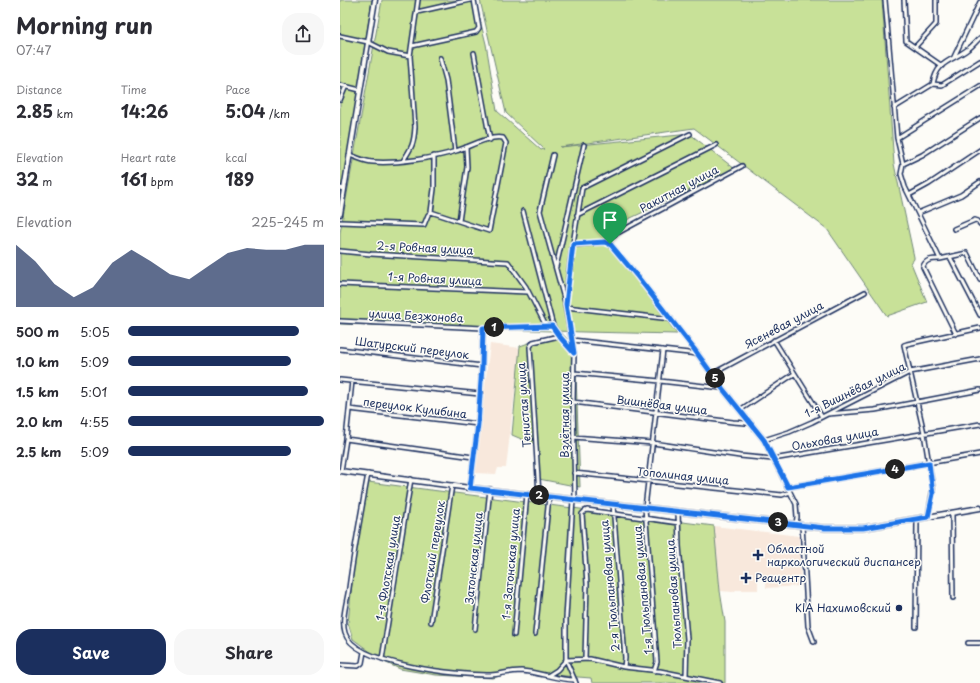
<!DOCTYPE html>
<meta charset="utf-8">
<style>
:root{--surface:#fff;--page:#f7f7f7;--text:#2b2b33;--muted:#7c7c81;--accent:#1b2f5e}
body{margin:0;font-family:"Playpen Sans",sans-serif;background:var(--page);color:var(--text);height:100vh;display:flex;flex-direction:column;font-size:15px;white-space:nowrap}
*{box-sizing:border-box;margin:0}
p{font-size:13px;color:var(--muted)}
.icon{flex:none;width:22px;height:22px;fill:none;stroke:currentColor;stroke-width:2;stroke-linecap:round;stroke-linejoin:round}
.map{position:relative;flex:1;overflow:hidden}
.sheet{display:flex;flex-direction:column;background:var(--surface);width:340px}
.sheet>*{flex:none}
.pin{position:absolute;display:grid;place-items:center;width:34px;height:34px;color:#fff;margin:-41px -17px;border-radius:50% 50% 50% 0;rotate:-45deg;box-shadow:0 0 4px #0007}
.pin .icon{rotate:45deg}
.km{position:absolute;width:20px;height:20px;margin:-10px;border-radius:50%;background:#222;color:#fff;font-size:11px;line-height:20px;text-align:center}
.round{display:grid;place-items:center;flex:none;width:42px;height:42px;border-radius:16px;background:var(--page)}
.summary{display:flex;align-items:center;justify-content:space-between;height:68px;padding:0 16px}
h1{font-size:22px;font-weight:700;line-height:30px}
.figures{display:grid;grid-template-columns:repeat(3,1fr);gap:6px;height:68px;padding:4px 16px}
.figures div{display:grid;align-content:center}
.figures b{font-size:17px;font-weight:700}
.figures small{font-size:11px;font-weight:400}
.figures p{font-size:11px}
.chart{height:112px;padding:8px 16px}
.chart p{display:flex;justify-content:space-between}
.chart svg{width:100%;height:72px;margin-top:4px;fill:var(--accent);opacity:.7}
.cta{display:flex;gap:8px;margin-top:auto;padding:8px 16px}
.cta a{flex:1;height:46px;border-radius:16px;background:var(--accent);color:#fff;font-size:16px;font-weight:700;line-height:46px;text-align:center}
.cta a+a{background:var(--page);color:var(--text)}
ul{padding:0 16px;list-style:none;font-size:13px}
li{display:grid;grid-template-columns:64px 48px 1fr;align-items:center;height:30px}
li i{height:10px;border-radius:5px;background:var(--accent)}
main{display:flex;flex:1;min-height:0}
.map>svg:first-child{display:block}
.built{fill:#f8e8dc}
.green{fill:#c8e198;stroke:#72887b}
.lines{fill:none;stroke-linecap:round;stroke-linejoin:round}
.street-casing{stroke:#1b2f5e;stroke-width:6}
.secondary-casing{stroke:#1b2f5e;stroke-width:7}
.street{stroke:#fdfcf7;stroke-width:3}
.secondary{stroke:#fdfcf7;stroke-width:4}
.route-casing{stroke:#fff;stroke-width:8}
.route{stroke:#1a73e8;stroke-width:5}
.poi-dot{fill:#1b2f5e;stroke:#fdfcf7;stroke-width:1.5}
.labels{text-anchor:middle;stroke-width:3;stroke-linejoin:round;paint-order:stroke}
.street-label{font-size:11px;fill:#1b2f5e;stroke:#fdfcf7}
.poi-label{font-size:11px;fill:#1b2f5e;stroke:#fdfcf7;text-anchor:start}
</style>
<main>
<section class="sheet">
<div class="summary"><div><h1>Morning run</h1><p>07:47</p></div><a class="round"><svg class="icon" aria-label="share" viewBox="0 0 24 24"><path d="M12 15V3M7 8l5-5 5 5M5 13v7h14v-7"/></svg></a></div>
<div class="figures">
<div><p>Distance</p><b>2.85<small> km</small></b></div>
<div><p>Time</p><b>14:26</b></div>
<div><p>Pace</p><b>5:04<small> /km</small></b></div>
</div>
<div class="figures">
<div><p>Elevation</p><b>32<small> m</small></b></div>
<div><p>Heart rate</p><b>161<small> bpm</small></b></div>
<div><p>kcal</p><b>189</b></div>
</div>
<div class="chart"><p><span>Elevation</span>225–245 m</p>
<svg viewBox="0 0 160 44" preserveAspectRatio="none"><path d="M0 44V6L10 16L20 30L30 38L40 32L50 17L60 9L70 16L80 24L90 27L100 19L110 11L120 8L130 9L140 9L150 6L160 6V44z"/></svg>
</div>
<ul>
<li><b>500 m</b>5:05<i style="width:87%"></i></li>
<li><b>1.0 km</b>5:09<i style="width:83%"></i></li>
<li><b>1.5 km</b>5:01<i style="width:92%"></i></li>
<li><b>2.0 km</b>4:55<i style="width:100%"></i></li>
<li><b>2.5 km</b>5:09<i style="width:83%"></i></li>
</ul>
<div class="cta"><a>Save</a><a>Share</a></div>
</section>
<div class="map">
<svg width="640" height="683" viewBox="0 0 640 683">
<rect width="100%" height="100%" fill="#fdfcf7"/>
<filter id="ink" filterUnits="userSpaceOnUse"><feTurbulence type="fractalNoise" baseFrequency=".025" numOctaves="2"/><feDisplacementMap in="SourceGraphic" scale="8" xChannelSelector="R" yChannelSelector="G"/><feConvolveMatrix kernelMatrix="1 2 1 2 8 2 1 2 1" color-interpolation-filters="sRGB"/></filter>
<g filter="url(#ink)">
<!-- built -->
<path class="built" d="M150,344L180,348L166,468H158L156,474L134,473Z
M374,526L459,536L461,586L426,588V575H418V590H396L393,592L380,591Z"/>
<!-- green -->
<path class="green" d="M0,0H32L0,205Z
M42,0H135L146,44L157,111L201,150L204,149L166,113L140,0H542L554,164L574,257V259L571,263L587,302L547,316L487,229L354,128L220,147L350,134L395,169L261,232L337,334L244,332L0,324V233Z
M220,332L235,346L240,487L199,479L198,446L172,435L180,346Z
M28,482L374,526L380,591L385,622V683H252L251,678L174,672L153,678L96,675L60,669L44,662L13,639L8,623L15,553Z"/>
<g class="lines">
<!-- street casing -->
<g class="street-casing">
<path id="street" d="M545,0L557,138L563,164L561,174L565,187L600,259C593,259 585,259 583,267L616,334
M564,0L566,41L602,66
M77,12L130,0
M0,36L28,42L48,52L70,56L78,0
M72,46L136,32L139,28L134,0
M575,47L596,24V0
M134,53L150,140
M614,57L640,2
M100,58L106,80L115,151
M593,84C597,60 613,61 628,49C633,46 636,41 640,38
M0,85L20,90
M0,100L6,86
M554,108L593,84L602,85L640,61
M557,138L640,86
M9,155C17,157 25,162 33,162C55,164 95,158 116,151C129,147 150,135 163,138L166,143L149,231L91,212
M213,155L200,211L225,302
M63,161C72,147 74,144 75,127L70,56
M563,164L582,155L640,118
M0,188L4,189
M569,195L589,184L640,150
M183,211L213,326
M578,213L621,195L640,182
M237,215L376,145
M119,221L127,167L126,147
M0,222L84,225L88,215L91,212L94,189V156
M614,229L635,220L638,221L640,224
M265,242L270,237L402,166
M233,245L265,242L270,244L297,276L354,349L382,388L424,440L456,504L457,517L456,524
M0,251L31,254L168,262L186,287L206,326
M610,257L640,315
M600,259L627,253L640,279
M216,267L244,145
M0,284L188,292
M226,307L331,319
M0,321L143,328L213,326L219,336L233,352
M232,340L358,354
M434,340L482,417
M0,349L142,366
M234,373L320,381L382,388
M372,374L525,292
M0,380L140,394
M233,402L393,422L406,423L409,421
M9,409L138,424
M400,410L454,374
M488,414L535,410L640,390
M233,437L313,443L400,456L433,459L640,424
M6,439L133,457
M424,440L449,432L472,422L570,372L640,359
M1,471L6,439L12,381
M234,473L442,495L450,492
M28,474C21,512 14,550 9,588C7,602 1,619 5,633C14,665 123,676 151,675C161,674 171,671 181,671C199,672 217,680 235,680
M448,487L640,454
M130,488L138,424L142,366L143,328
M199,495L190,347L193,342L219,336
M235,500L233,402L234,353L225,304L231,256L242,188L350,134
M273,504L285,658L284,667
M338,511L339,546L347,639L346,676
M612,513L613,598
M588,517L593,489L584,433L564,345L567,344L640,328
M462,525L468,626L474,642
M91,622L112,485
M576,627L577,519
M135,629L150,489
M195,634L209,497
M174,635L187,494
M628,643H640
M245,658L247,584L242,514L245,511L247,510L339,523
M42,659L71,479
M0,665L18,666L22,663L24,652
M314,671L317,662L305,508L323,350
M209,675L217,670L226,660V618L233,499
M236,683L226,660L250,659L284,667L320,671L380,683"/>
</g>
<!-- secondary casing -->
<g class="secondary-casing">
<path id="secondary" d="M0,214L35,0
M0,471L130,488L485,528H523L640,508"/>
</g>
<!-- street -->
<use href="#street" class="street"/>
<!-- secondary -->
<use href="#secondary" class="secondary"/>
</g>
</g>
<g class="lines" filter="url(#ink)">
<!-- route casing -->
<g class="route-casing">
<path id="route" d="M265,242L271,245L297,276L354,349L382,388L424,440L448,487L589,463L593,494L588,517L523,528H485L130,488L138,424L142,366L143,328L212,326L219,336L234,353L226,304L233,244Z"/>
</g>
<!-- route -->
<use href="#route" class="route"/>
</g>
<!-- markers -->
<g class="poi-dot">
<path d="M416 549h4v4h4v4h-4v4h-4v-4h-4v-4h4z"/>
<path d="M404 572h4v4h4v4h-4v4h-4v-4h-4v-4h4z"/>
<circle cx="559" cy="608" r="4"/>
</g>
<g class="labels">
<!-- street labels -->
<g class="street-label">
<text transform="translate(339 189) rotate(-28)" y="4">Ракитная улица</text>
<text transform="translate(85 248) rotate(3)" y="4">2-я Ровная улица</text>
<text transform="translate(95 279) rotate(3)" y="4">1-я Ровная улица</text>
<text transform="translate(76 316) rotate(3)" y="4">улица Безжонова</text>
<text transform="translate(444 325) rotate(-28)" y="4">Ясеневая улица</text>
<text transform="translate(72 348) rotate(7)" y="4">Шатурский переулок</text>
<text transform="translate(515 390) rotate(-26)" y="4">1-я Вишнёвая улица</text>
<text transform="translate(184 405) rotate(-94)" y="4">Тенистая улица</text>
<text transform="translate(322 405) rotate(7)" y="4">Вишнёвая улица</text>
<text transform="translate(75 408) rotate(7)" y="4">переулок Кулибина</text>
<text transform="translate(225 415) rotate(-90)" y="4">Взлётная улица</text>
<text transform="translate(495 439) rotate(-10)" y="4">Ольховая улица</text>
<text transform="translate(343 476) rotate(6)" y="4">Тополиная улица</text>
<text transform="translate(93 552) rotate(-81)" y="4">Флотский переулок</text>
<text transform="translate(134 558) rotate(-84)" y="4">Затонская улица</text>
<text transform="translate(171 564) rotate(-85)" y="4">1-я Затонская улица</text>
<text transform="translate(48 568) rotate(-81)" y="4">1-я Флотская улица</text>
<text transform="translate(270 586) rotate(-95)" y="4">2-я Тюльпановая улица</text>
<text transform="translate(303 590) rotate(-95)" y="4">1-я Тюльпановая улица</text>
<text transform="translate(334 594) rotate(-94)" y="4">Тюльпановая улица</text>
</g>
<!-- poi labels -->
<g class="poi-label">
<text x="427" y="553">Областной<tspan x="427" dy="13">наркологический диспансер</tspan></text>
<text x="415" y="582">Реацентр</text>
<text x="551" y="612" text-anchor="end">KIA Нахимовский</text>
</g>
</g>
</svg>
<div class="pin" style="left:270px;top:244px;background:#1e9e55"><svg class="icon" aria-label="arrive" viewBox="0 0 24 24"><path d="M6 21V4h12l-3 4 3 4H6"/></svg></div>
<b class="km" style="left:154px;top:327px">1</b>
<b class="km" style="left:199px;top:495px">2</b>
<b class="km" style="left:438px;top:522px">3</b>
<b class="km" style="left:555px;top:469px">4</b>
<b class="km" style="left:375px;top:378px">5</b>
</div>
</main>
